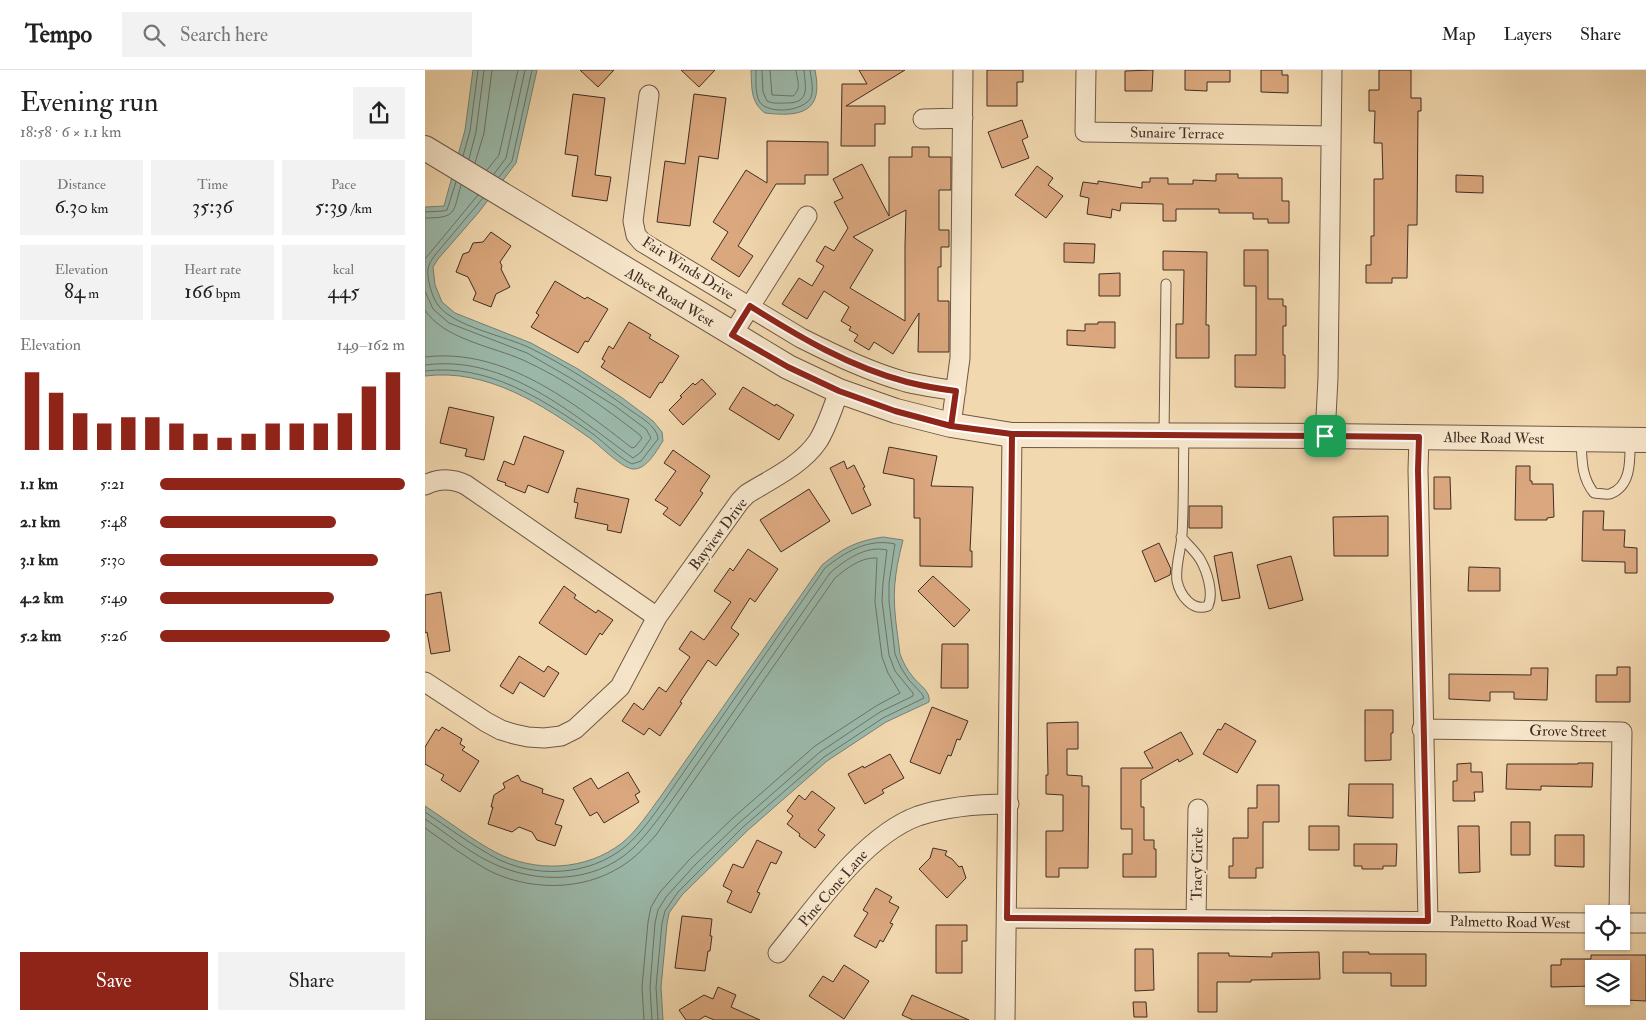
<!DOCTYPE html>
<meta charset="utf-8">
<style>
:root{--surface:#fff;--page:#f2f2f2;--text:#222;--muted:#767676;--line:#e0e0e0;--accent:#8f2418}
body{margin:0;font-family:"IM FELL Double Pica",serif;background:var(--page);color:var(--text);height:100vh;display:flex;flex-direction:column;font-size:19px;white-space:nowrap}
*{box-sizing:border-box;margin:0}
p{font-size:16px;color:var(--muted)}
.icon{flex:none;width:28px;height:28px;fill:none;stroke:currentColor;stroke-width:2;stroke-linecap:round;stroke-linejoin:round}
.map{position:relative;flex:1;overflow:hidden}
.drawer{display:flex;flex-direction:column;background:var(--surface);width:425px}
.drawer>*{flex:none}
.buttons{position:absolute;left:1160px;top:835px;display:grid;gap:10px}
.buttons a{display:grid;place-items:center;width:45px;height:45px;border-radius:0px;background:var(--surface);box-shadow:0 1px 4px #0004;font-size:25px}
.pin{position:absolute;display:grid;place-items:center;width:42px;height:42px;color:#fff;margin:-21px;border-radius:10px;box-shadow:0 2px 8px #0006}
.round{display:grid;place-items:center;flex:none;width:52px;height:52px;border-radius:0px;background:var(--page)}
.summary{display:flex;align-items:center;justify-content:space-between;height:85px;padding:0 20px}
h1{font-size:28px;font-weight:600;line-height:38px}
.metrics{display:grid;grid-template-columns:repeat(3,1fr);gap:8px;height:85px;padding:5px 20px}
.metrics div{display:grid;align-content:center;border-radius:0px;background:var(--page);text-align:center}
.metrics b{font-size:21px;font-weight:600}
.metrics small{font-size:14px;font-weight:400}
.metrics p{font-size:14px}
.chart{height:140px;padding:10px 20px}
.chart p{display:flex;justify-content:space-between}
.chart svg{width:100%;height:90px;margin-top:5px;stroke:var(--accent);stroke-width:6}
.cta{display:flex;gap:10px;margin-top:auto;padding:10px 20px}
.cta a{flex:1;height:58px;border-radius:0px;background:var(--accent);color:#fff;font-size:20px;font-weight:600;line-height:58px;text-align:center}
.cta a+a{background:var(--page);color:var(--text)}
ul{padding:0 20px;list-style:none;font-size:16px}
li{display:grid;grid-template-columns:80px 60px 1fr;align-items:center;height:38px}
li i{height:12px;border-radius:6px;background:var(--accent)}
header{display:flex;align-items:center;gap:30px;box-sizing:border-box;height:70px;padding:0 25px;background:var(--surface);border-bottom:1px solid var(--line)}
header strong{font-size:24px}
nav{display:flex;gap:28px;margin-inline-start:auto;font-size:18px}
.search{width:350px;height:45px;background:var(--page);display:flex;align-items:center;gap:12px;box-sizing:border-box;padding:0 18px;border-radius:0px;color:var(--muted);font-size:19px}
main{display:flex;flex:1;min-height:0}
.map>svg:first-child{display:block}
.water{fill:#9bbaac;stroke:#778276}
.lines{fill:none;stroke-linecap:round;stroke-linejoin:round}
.shore{stroke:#6e7468;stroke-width:1}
.building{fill:#dba77e;stroke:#412d24;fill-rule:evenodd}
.service-casing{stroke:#6d5847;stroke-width:11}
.minor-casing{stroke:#6d5847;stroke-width:21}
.tertiary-casing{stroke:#6d5847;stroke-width:26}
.service{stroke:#f7e6cb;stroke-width:9}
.minor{stroke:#f7e6cb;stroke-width:19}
.tertiary{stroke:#f7e6cb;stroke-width:24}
.route-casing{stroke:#fff;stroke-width:10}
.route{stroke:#8f2418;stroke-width:6}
.labels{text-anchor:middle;stroke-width:4;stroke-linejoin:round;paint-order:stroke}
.street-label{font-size:15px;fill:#412d24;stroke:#f7e6cb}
</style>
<header>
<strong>Tempo</strong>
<div class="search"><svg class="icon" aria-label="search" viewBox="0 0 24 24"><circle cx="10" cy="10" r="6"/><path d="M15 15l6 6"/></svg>Search here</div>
<nav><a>Map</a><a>Layers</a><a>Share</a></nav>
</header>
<main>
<section class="drawer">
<div class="summary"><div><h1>Evening run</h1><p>18:58 · 6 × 1.1 km</p></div><a class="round"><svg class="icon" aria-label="share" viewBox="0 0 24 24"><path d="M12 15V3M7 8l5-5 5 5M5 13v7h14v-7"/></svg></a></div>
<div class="metrics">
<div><p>Distance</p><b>6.30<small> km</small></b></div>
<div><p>Time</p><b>35:36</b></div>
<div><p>Pace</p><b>5:39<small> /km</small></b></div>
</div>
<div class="metrics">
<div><p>Elevation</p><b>84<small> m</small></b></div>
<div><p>Heart rate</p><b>166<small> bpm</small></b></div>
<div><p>kcal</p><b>445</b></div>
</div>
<div class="chart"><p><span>Elevation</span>149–162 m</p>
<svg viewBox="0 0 160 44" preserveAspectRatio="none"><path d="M5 44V6M15 44V16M25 44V26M35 44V31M45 44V28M55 44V28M65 44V31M75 44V36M85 44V38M95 44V36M105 44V31M115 44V31M125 44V31M135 44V26M145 44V13M155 44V6"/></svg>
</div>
<ul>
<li><b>1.1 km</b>5:21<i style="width:100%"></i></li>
<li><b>2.1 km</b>5:48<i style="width:72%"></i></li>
<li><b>3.1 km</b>5:30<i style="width:89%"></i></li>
<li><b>4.2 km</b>5:49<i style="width:71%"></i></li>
<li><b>5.2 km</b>5:26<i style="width:94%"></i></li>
</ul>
<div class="cta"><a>Save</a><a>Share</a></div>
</section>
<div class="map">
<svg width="1221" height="950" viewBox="0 0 1221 950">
<rect width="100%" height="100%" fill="#f2d8af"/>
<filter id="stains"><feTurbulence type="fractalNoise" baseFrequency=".004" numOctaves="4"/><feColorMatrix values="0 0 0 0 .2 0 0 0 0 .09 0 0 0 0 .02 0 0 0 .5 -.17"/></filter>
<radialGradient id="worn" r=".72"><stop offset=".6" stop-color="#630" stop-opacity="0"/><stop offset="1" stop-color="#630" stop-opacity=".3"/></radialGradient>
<!-- water -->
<path class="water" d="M48,0H112L91,93L54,142L13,189L8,197L10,215L17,232L30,243L106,273L153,299L196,327L228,351L237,362L238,371C232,380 222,399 209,399C199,400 175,376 166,369C118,335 62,298 0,306V137L19,136L40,60Z
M326,0H390C399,43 375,47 340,43C325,32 327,17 326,0Z
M458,467L478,470C469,506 467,524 472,561C473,568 474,576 475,584C478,592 482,600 488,607C494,615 506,621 504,632L461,652L402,691L322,761L257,825L244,843L242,854L236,917L238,950H0V736C23,751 46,769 70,782C110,803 161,801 197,773C212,761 224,742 236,726L397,495C418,478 431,471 458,467Z"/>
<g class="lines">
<!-- shore -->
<path class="shore" d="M331,0C331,10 330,22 334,31C342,45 379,42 386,27C389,18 386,9 385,0
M337,0L338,22L342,31C348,34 355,33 362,33C386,33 380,16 379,0
M345,0L347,25L368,26C377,19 372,10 371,0
M38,86L45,61L53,0
M44,89L51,62L59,0
M50,93L59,63L67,0
M62,100L74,85L93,0
M69,104L81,88L100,0
M74,107L87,91L107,0
M0,142L18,141L22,140L31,112
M0,148C32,148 28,143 36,115
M0,189L53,125
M0,221L8,239L24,253L102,283L147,309L190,336L221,359L226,368L216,382L208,388C147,344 81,284 0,295
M0,240C18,269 69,277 98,290C140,309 179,337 215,365L217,368L210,377L207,378C149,333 79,277 0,287
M0,301C63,293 119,330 168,364C181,374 193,387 207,394L216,391L233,369C232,356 215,347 205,340C174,317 140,295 105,278C81,266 29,257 13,235C7,228 0,204 4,195C5,192 8,188 10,185L58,128
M0,742C22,757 44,773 67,786C108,809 164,807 201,776C216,763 228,746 240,729L400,498C420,482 443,468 470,474L464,513V531L470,584L476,598L484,610L497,624L499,628L458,648L399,687L318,757L253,822L240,841L237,853L231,917L233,950
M0,749C21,763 45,783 67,793C111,814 168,814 206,780C221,766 233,749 245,733L405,503C420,490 441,475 462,480L458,513L457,531L464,585L470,601L488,623V626L455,642L395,682L314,753L270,795L241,827L233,840L230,853L225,917L227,950
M0,758C20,772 40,787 61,799C102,821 157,822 197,796C210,788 221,776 231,765L410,508C422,498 436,487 452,488L450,532L457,587L463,603L475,623L451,636L390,676L309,747L264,790L235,822L226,837L223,852L217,917L219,950"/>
</g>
<!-- building -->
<path class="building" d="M155,0H189L173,17Z
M256,0H290L274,17Z
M434,0H480L421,36H460V54H450V76H416L417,14H442Z
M562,0H598V12H592V36H562Z
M728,0L727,21H700V1Z
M760,0H805V12H782V21L760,20Z
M836,0H857V5H863V23L836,22Z
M954,0H986V28H996V41H993L992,155H983L982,208H967V213H941V195H946V166H949V109H958L957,73H949L950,41H944V20H954Z
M148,24L180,28L170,105L186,107L182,131L147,126L153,86L140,84Z
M269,24L301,28L293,89L274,86L265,156L232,152L240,91L260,94Z
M597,50L603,67L597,70L604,88L577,98L563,62Z
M342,71L403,72V105H380V114H351L313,176L328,186L314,207L286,189L303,162L288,152L321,100L342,113Z
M487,77H504V87H526V120H514V160H524V177H516V197H513V231H524V282H493L494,243L468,284L449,272L444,280L429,271L433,265L424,260L426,257L416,251L424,237L399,221L382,249L357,234L374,208L387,216L399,196L391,191L400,176L409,181L423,158L409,132L418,128L408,109L437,94L464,146V87H487ZM481,140L480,175V251L425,218L448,180L428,167Z
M612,96L628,108L623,115L638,126L621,148L590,125Z
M791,104H813V108H857V131H864V153H843V149H828V143H794V139H751V151H738V134L696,133L695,141L687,139L686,148L662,144L664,128L655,126L658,112L673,114V111L717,118V112H725V108H743V114H768V110L791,111Z
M1031,105L1058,106V123L1031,122Z
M66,162L86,176L75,192L77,196L76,199L85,217L71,224L66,237L48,230L51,223L43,207L31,202L38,184L44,182L48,173L58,172Z
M639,173L670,174L669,193L639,192Z
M819,180H843V229H858V236H861V256H858V285H860V318L810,317V285H831V216H819Z
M738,181L782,182L781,255H784V288H751V254H758L759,200H738Z
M695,203V226H674V204Z
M130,211L160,229L162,227L183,239L163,272L160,271L153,283L106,257L114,245L111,243Z
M204,252L226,265L224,268L254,286L237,313L235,312L225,328L176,297L180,291L177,289L184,276L188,279Z
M673,252H690V278L642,275V260L660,261V254H673Z
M277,309L291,324L258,355L244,340L257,327L255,326L268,313L270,315Z
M318,317L350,336L351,334L369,345L354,370L304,339Z
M24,337L69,347L59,390L40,386L42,379L15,373Z
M99,366L139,381L123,423L103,415L100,423L80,415L81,413L72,410L79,391L89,395Z
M464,377L512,386L506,416L548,417L545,481H547V497L495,496V448H489V409L458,403Z
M248,380L285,406L275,421L278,423L255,456L238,444L243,438L230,430L251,401L239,393Z
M419,391L422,399L429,395L440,417L438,418L446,435L427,444L405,398Z
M1091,396H1105V411H1107V414H1128L1129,447L1122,448V450H1090Z
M1009,407H1025L1026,439H1009Z
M152,418L204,429L196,463L182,460L183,455L150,448L153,433L149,432Z
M384,419L405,451L356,482L335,450Z
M764,436H797V458H764Z
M1158,441H1179L1178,460H1200L1199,477L1212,478V503H1200V492L1157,491Z
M963,446V486H909L908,447Z
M734,473L746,499L745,505L730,512L717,481Z
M323,479L353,499L330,532L325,528L306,558L314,564L291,596L283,590L255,632L257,633L235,666L224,658L219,665L197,651L209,633L218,640L234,617L241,622L265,587L254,579L266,561L279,570L306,532L289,521L305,498L308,501Z
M807,482L815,528L797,531L789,486Z
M866,486L878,530L844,539L832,495Z
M1044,497L1075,498V521H1043Z
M508,506L545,540L529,557L493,521Z
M139,516L151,525L149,528L171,543L173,540L188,550L177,565L175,563L161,585L114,553Z
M16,522L25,581L6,584L2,562L0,563V525Z
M517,574H543V618H516Z
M94,586L119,602L123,596L134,603L119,627L95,612L88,624L75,616Z
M1192,597H1205V632H1171V605H1192Z
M1106,598H1123L1122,630L1089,629V622H1065V631L1024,629V604L1106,605Z
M507,637L543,651L535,670L532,669L526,686L523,685L515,704L485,692Z
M940,640H968V663H966V690L940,691Z
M653,652V679H642V705L657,706V716H664L663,798H634V807H621V761H638V725L621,724V705H623L622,653Z
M800,653L831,671L812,703L778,684L793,659L796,660Z
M17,657L37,669L35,674L40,677L37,680L54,691L35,722L16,710L19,705L0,694V677L11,659L14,661Z
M756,662L768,684L754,692L753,689L716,710V737H719V770H729V779H731V807H698V784H707V759H696V698H728L719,682Z
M465,684L479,708L457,720L459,723L440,734L423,704L438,696L439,698Z
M1046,693V702H1057L1058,722H1049L1050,731H1028V711H1032V694Z
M1153,693H1168L1167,717L1116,716V720L1081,719L1082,694H1153Z
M203,702L215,722L210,725L214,732L179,753L172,742L165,746L148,718L166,708L173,719Z
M93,705L96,711L118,719L117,723L139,730L130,754L137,756L130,776L112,770L107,762L94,757L87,762L63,754L68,737H66L69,725L80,718L78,713Z
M924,714H968V748L923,746Z
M832,715H854V752H838V798H831V808H804V796H808V768H823V738H832Z
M387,721L410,738L393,760L400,765L390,778L374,766L375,764L362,754L368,746L362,741L374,725L380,730Z
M1086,752H1105V785H1086Z
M884,756H914V780H884Z
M1033,756H1054L1055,802L1034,803Z
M1130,765H1159V797L1130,796Z
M332,770L357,782L351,794L346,792L332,822L335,823L326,843L302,832L307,821L298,816L308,794L318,798Z
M929,774H972L971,796H958V799H937V796H929Z
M508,778L522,781L520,785L527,789L534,797L537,796L541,808L522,828L494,799L505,788Z
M451,818L467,827L464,832L474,837L465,853L468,854L458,872L455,870L451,878L429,866L443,843L438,840Z
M257,846L287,849L285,866H287L285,881H283L280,901L250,898Z
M511,855H542V871H537V903H511Z
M710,879H728L729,920L710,921Z
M894,882L895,909L826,910V912H792V942H773V883H804V886L847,887V883Z
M918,882H944V884H1001V916H966V903H918Z
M1166,885H1221V931L1200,930L1201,899H1169V916L1126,917V895H1136V889H1166Z
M419,895L444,911L419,949L384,926L398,906L408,912Z
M293,917L311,925L306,937L335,950H289L280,946L274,950H261L254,940L279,925L288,929Z
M487,925L544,950H488L477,945Z
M708,932H721L722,947H709Z"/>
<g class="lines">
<!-- service casing -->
<g class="service-casing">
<path id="service" d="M739,364L741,214
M1156,369C1157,389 1156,407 1169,423C1173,423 1181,425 1185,424C1207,416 1205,389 1205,370
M756,467C762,474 770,481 775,489C782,501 789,523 783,536C767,542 755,525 752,511C750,495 756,481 757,465C759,432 758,399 759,365"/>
</g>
<!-- minor casing -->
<g class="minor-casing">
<path id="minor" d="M661,0L660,62L906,66
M224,25L208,151L211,165L217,172L376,268C410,285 445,302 481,312C497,316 514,318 531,321
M498,49L538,48
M307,265L382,146
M526,355L535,288L538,0
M900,366L903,308L907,0
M994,367L993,400L1003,851
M0,415C14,408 27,408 41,415L232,547
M0,612L61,652L76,660L89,664L103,667L119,668L136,666L150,659L195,617L232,547L315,431L322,424C346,409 377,395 393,371C402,357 408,337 414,321
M997,659L1197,662L1194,844
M582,848L1169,853
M771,849L773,739
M1196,853H1221
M353,883C390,838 438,766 493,746C523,736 553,734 584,734
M580,950L587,365"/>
</g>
<!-- tertiary casing -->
<g class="tertiary-casing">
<path id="tertiary" d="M0,78L363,297L414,321L471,341L526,355L587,365L900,366L1221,370"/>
</g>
<!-- service -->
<use href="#service" class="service"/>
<!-- minor -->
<use href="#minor" class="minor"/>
<!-- tertiary -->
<use href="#tertiary" class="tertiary"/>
</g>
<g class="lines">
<!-- route casing -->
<g class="route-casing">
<path id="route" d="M900,366L587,364L526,356L470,341L414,321L363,297L307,265L325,236C374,267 425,297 482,312C498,316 515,319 531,321L526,356L587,364L582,848L1003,851L993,400L994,367L900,366"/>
</g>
<!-- route -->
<use href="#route" class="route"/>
</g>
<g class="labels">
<!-- street labels -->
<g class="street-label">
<text transform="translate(752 63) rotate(1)" y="5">Sunaire Terrace</text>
<text transform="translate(263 198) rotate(32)" y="5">Fair Winds Drive</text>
<text transform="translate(245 227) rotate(31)" y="5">Albee Road West</text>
<text transform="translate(1069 368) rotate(1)" y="5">Albee Road West</text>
<text transform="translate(293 464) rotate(-53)" y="5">Bayview Drive</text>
<text transform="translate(1143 661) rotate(1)" y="5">Grove Street</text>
<text transform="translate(772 794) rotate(-89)" y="5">Tracy Circle</text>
<text transform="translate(408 818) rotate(-49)" y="5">Pine Cone Lane</text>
<text transform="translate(1085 852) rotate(1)" y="5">Palmetto Road West</text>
</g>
</g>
<rect width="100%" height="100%" filter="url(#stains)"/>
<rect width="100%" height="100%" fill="url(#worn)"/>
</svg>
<div class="buttons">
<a><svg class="icon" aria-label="locate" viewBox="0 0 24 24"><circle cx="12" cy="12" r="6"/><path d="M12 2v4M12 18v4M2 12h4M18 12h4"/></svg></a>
<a><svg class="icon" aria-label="layers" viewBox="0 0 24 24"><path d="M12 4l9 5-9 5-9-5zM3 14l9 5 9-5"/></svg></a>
</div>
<div class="pin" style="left:900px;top:366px;background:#1e9e55"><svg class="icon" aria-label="arrive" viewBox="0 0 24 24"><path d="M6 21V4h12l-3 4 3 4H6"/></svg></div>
</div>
</main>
